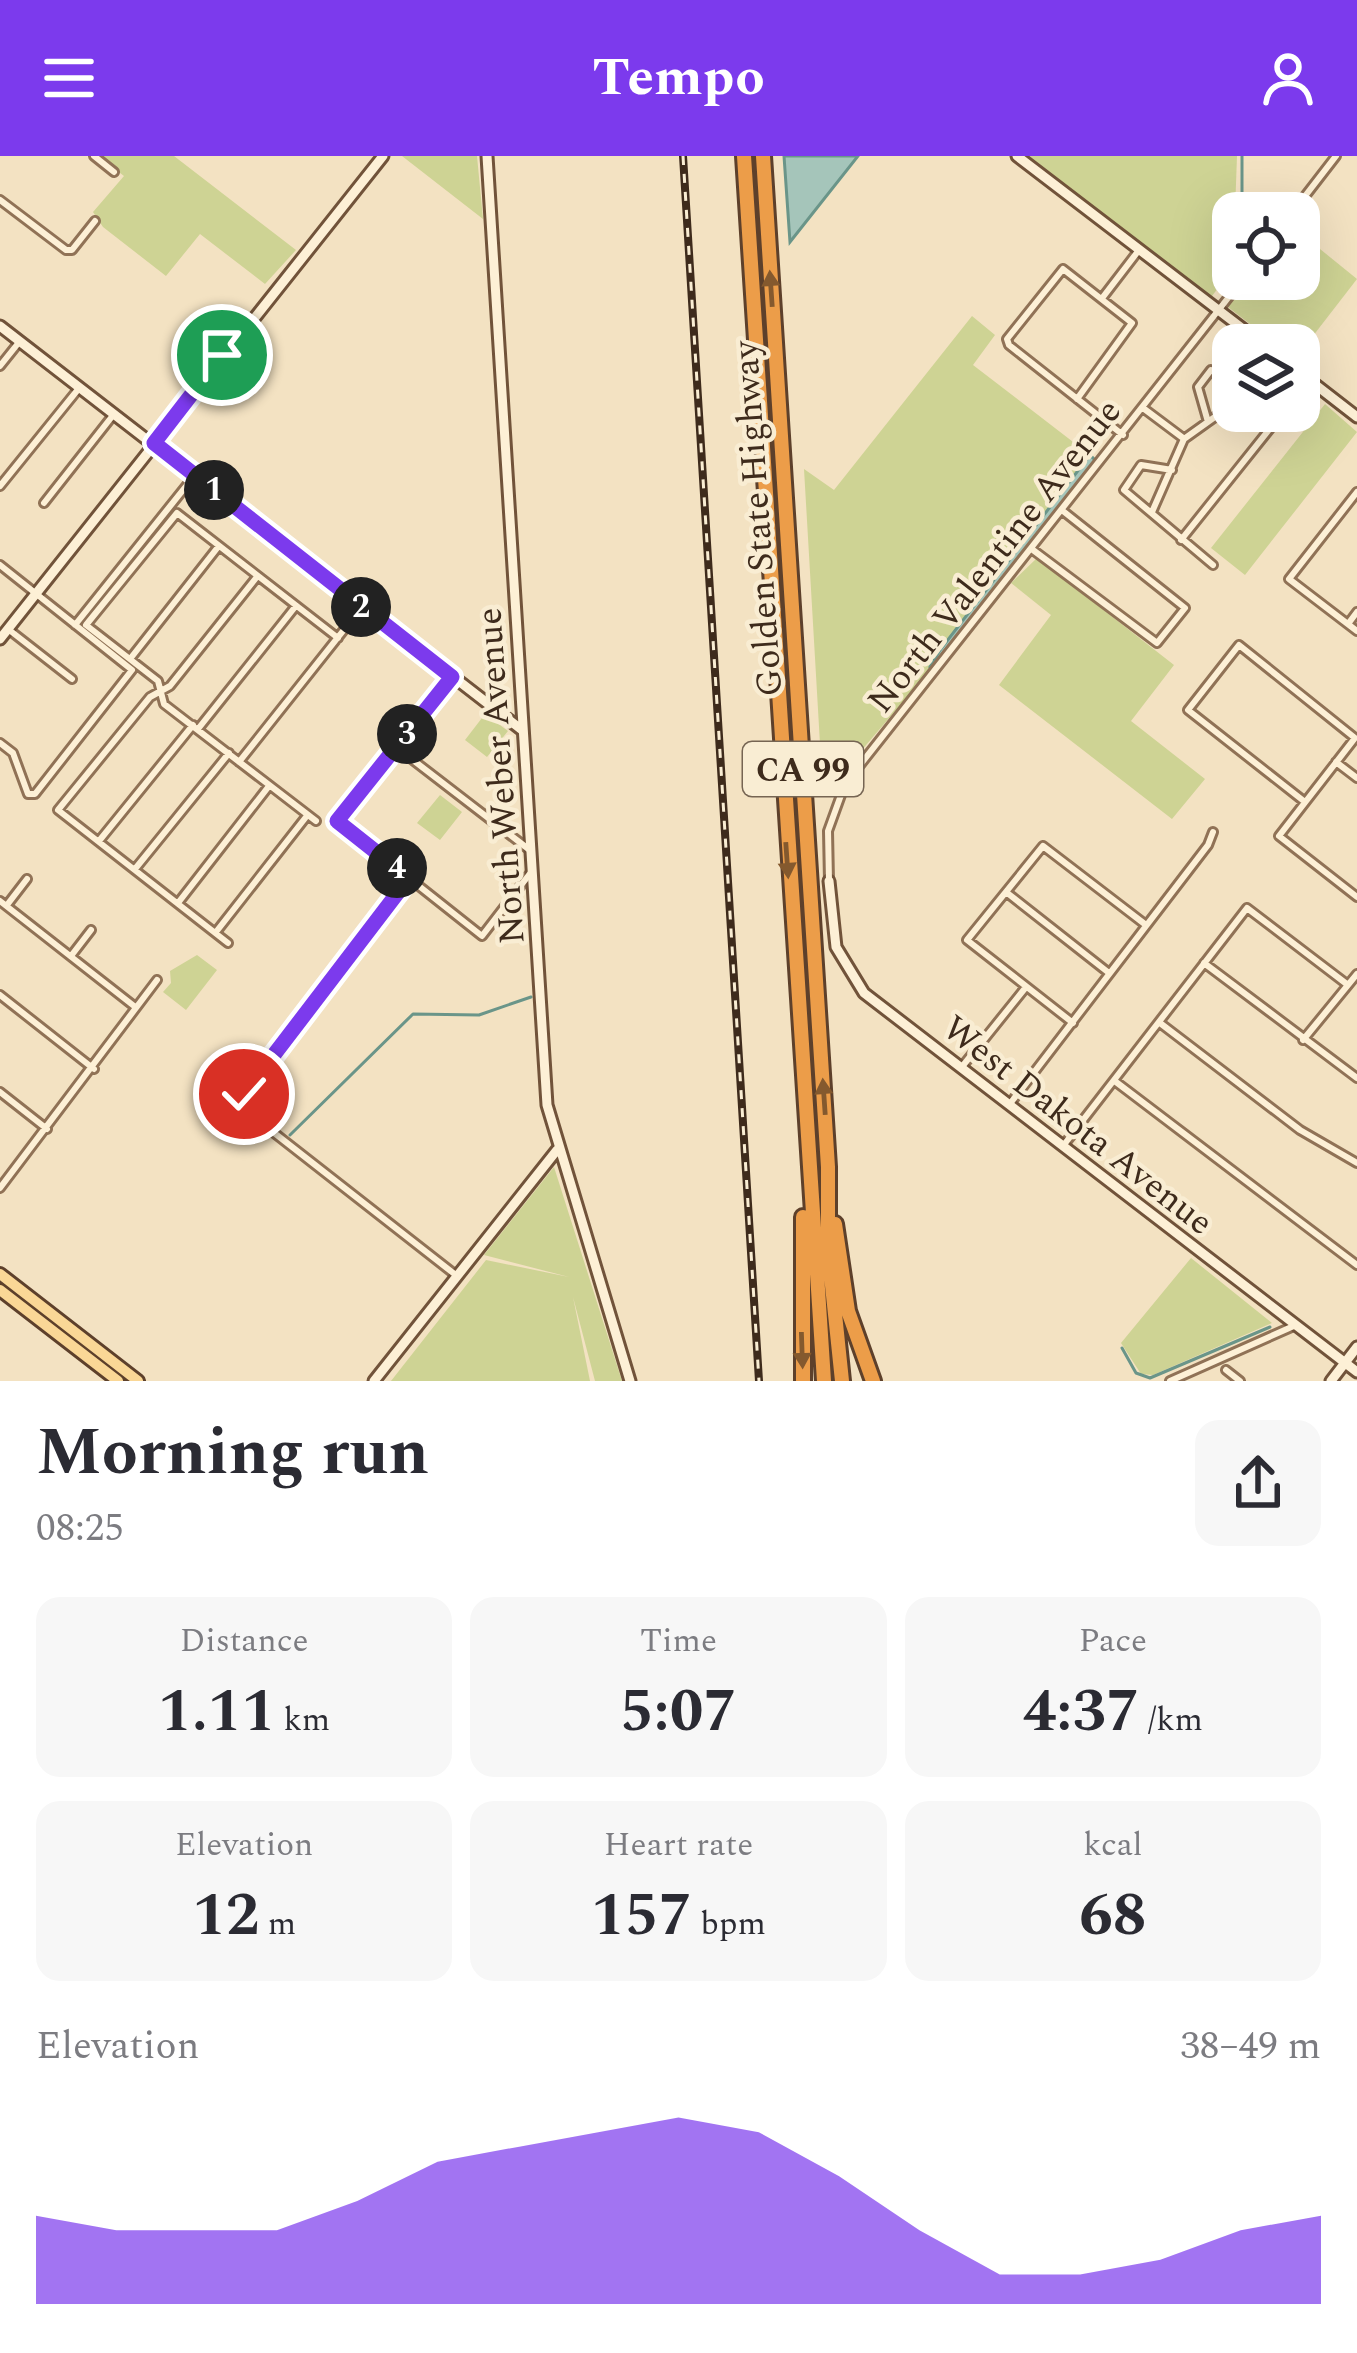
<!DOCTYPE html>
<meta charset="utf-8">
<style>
:root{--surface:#fff;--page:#f7f7f7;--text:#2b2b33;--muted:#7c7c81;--accent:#7c3aed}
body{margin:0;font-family:Spectral,serif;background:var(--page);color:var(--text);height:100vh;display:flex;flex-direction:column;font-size:45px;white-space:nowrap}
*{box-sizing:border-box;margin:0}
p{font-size:39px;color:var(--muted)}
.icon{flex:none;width:66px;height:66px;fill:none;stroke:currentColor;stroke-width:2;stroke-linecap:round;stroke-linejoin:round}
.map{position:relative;height:1225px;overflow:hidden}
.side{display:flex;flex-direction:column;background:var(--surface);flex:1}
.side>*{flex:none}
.controls{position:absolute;left:1212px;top:36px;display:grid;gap:24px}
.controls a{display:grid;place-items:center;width:108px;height:108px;border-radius:24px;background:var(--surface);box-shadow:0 12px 48px #0002;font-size:60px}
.pin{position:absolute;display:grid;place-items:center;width:102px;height:102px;color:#fff;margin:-51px;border:6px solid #fff;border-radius:50%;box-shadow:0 3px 12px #0007}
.km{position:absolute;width:60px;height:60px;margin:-30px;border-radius:50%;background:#222;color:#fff;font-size:33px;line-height:60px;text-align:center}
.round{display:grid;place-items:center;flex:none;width:126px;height:126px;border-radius:24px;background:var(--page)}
.summary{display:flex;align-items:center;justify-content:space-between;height:204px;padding:0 36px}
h1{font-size:66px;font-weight:700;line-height:90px}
.figures{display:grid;grid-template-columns:repeat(3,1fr);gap:18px;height:204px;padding:12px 36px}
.figures div{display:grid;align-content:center;border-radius:24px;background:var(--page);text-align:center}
.figures b{font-size:60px;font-weight:700}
.figures small{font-size:33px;font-weight:400}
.figures p{font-size:33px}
.chart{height:336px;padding:24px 36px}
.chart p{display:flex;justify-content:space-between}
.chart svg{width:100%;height:216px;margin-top:12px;fill:var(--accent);opacity:.7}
header{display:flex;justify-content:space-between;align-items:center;height:156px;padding:0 36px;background:var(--accent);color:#fff;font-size:54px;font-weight:700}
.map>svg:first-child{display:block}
.green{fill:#ced394}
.water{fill:#a5c5ba;stroke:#6a9589;stroke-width:3}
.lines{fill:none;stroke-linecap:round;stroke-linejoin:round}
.stream{stroke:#6a9589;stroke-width:3}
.street-casing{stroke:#907256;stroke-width:12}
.secondary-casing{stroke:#71533a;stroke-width:15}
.primary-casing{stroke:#5d402b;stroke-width:16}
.highway-casing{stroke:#5d402b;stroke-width:20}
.street{stroke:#fdf0d6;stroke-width:6}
.secondary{stroke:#fdf0d6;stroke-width:9}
.primary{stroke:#fad796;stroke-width:10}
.highway{stroke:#ec9d49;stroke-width:14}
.rail-casing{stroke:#3e2b1c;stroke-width:8}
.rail{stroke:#f9edd3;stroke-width:3;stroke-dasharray:9;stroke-linecap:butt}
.oneway{fill:#84592e}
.route-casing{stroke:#fff;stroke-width:24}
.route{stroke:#7c3aed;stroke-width:15}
.labels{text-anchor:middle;stroke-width:9;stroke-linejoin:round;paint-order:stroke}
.shield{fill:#f9edd3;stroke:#766553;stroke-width:3}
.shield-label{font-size:33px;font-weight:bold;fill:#3e2b1c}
.street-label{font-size:36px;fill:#3e2b1c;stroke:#f9edd3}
</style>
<header><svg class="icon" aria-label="menu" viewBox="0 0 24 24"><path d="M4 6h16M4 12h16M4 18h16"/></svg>Tempo<svg class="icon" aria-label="person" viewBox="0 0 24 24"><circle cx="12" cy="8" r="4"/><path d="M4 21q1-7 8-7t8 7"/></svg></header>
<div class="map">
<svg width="1357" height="1225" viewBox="0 0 1357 1225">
<rect width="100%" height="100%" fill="#f3e2c2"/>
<!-- green -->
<path class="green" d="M98,0H174L296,94L265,128L200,78L166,120L103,71L93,56L124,20Z
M402,0H477L483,63Z
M1028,0H1237L1233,112L1209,144Z
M1320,93L1357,123L1299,198V189H1277L1228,151L1250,123H1299V107L1305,112Z
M972,160L995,179L973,209L1090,299L975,445L920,526L831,630L822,622L804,313L834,334Z
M1325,248L1357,276L1245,419L1211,392Z
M1037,402L1174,509L1131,565L1205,623L1172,663L999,529L1051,459L1011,427Z
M485,558L508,575L487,601L465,584Z
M440,639L462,656L440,684L417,667Z
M197,799L217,814L186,854L163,836L171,827L170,815Z
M554,1011L622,1225H595L573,1141L590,1225H391L486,1104L569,1121L484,1099Z
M1191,1102L1272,1167L1153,1219L1141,1218L1121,1187Z"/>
<!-- water -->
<path class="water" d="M784,0H858L790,86Z
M1090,299L1097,306L935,515L930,511L940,494Z"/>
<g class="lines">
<!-- stream -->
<path class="stream" d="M1242,57V0
M1225,134L1233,122
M290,979L413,858L479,859L531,841
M1122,1192L1136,1217L1150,1222L1270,1171"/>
<!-- street casing -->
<g class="street-casing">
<path id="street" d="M94,0L114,16
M0,44L66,94H72L95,65
M1292,57L1336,0
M1103,141L1139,94
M0,210L20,185
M1077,243L1132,167L1063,113L1007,183L1009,189L1123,279
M1143,252L1183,282
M1208,266L1198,231L1211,214L1233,223
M1172,314L1141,309L1124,334L1213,409
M0,330L80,231
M1357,336L1289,423L1357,475
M44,347L114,258
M1152,356L1184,283L1233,248
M1181,384L1284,255
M1033,394L1157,487L1185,452L1063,355
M0,409L132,514L35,638H28L13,597L0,587
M1348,468L1357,456
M75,469L195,319
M8,473L72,523
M130,503L218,391
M452,521L337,665L482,780L532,715
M198,573L295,451
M1355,582L1279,680L1357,741
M396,591L531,695
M239,606L362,451
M1336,606L1357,622
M1305,646L1188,554L1239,489L1355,582
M316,665L164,548L158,525L86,469L177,357L338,482
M99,685L193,569
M135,713L229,597
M409,722L236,947L457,1120
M829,725L828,675L845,628L1243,123
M1006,736L1109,817
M0,745L134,850
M178,747L269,630
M7,749L27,723
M216,776L306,661
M228,787L58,654L150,541L170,530L256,422
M71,800L91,774
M1204,807L1357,922
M0,839L94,913
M1073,867L967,784L1043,690L1146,769
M1160,867L1300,974L1357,1007
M1303,884L1357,818
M961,912L1026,831
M1116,926L1357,1109
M0,936L47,973
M1009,949L1208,689L1213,676
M1063,990L1247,752L1348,829
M0,1032L157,824
M1226,1214L1240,1225
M1170,1225L1296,1169"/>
</g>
<!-- secondary casing -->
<g class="secondary-casing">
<path id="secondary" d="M487,0L547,949L630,1225
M1017,0L1264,189
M0,170L522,574
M1299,216L1357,261
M0,483L383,0
M829,725L836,791L864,837L1357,1216
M374,1225L557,994
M1331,1225L1357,1191"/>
</g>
<!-- primary casing -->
<g class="primary-casing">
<path id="primary" d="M0,1118L138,1225
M0,1134L118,1225"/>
</g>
<!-- highway casing -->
<g class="highway-casing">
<path id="highway" d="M744,0L824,1225
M763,0L828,1011V1091L842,1225
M803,1061V1225
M835,1068L848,1155L873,1225"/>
</g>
<!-- street -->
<use href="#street" class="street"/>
<!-- secondary -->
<use href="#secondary" class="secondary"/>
<!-- primary -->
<use href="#primary" class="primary"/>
<!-- highway -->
<use href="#highway" class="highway"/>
<!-- rail casing -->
<g class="rail-casing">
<path id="rail" d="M683,0L759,1225"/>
</g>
<!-- rail -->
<use href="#rail" class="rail"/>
</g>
<!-- one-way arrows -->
<defs><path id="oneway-solid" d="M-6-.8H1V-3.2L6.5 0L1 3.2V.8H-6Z" transform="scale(3)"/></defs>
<g class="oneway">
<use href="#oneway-solid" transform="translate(771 133) rotate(-94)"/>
<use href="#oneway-solid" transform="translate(787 704) rotate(86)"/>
<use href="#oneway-solid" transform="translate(824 941) rotate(-94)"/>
<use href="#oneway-solid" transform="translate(802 1194) rotate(88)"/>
</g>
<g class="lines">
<!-- route casing -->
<g class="route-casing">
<path id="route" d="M222,199L154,287L452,521L337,665L409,722L244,938"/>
</g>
<!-- route -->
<use href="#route" class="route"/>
</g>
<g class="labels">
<!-- shield labels -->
<rect class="shield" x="743" y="586" width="120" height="54" rx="9"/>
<g class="shield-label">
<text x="803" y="625">CA 99</text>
</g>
<!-- street labels -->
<g class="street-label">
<text transform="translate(756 363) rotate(-94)" y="13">Golden State Highway</text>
<text transform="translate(993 399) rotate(-52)" y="13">North Valentine Avenue</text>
<text transform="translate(499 620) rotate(-94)" y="13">North Weber Avenue</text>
<text transform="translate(1079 968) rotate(38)" y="13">West Dakota Avenue</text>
</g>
</g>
</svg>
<div class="controls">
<a><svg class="icon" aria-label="locate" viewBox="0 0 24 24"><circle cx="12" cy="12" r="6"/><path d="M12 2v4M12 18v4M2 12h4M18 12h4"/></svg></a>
<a><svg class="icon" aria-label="layers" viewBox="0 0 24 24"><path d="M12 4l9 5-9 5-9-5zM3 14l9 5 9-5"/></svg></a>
</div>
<div class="pin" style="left:222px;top:199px;background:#1e9e55"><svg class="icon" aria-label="arrive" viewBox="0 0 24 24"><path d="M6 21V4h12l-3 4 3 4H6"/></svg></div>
<div class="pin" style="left:244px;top:938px;background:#d93025"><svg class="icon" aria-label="check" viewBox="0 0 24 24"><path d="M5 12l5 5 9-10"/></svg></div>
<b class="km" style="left:214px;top:334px">1</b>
<b class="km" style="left:361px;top:451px">2</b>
<b class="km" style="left:407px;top:578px">3</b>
<b class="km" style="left:397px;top:712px">4</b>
</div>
<section class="side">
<div class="summary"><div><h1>Morning run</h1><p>08:25</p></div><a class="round"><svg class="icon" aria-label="share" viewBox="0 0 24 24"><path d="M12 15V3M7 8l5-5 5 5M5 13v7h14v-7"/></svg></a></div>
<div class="figures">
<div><p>Distance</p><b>1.11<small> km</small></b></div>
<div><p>Time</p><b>5:07</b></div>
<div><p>Pace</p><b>4:37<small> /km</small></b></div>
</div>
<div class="figures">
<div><p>Elevation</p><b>12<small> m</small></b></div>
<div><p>Heart rate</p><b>157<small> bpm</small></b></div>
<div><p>kcal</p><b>68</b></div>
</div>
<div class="chart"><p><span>Elevation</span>38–49 m</p>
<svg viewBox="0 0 160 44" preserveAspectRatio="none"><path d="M0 44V26L10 29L20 29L30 29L40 23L50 15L60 12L70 9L80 6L90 9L100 18L110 29L120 38L130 38L140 35L150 29L160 26V44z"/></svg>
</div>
</section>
